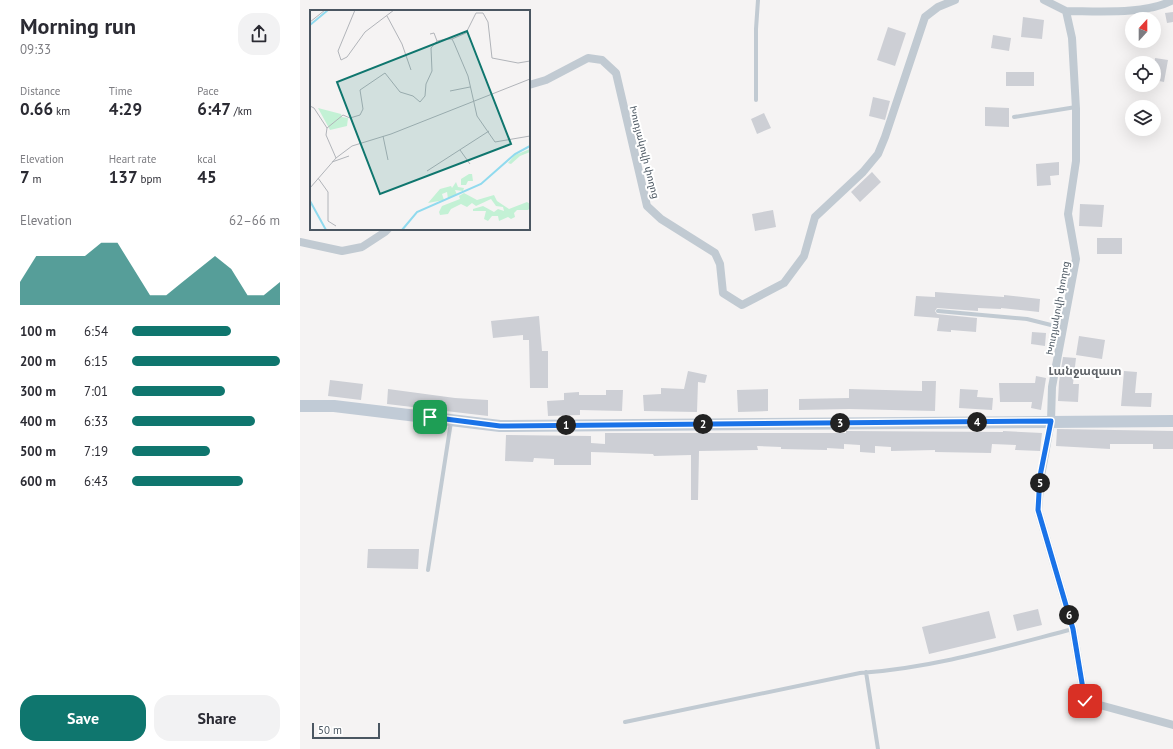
<!DOCTYPE html>
<meta charset="utf-8">
<style>
:root{--surface:#fff;--page:#f2f2f3;--text:#2b2b33;--muted:#7c7c81;--accent:#0f766e}
body{margin:0;font-family:"PT Sans","Noto Sans Armenian",sans-serif;background:var(--page);color:var(--text);height:100vh;display:flex;flex-direction:column;font-size:15px;white-space:nowrap}
*{box-sizing:border-box;margin:0}
p{font-size:13px;color:var(--muted)}
.icon{flex:none;width:22px;height:22px;fill:none;stroke:currentColor;stroke-width:2;stroke-linecap:round;stroke-linejoin:round}
.map{position:relative;flex:1;overflow:hidden}
.side{display:flex;flex-direction:column;background:var(--surface);width:300px}
.side>*{flex:none}
.needle{width:26px;rotate:21deg}
.buttons{position:absolute;left:825px;top:12px;display:grid;gap:8px}
.buttons a{display:grid;place-items:center;width:36px;height:36px;border-radius:50%;background:var(--surface);box-shadow:0 4px 16px #0002;font-size:20px}
.scale{position:absolute;left:12px;bottom:10px;width:68px;box-sizing:border-box;padding-left:4px;border:2px solid #4a5661;border-top:0;font-size:11px;line-height:14px;white-space:nowrap;color:#4a5661;-webkit-text-stroke:3px #fff;paint-order:stroke}
.pin{position:absolute;display:grid;place-items:center;width:34px;height:34px;color:#fff;margin:-17px;border-radius:8px;box-shadow:0 2px 6px #0006}
.km{position:absolute;width:20px;height:20px;margin:-10px;border-radius:50%;background:#222;color:#fff;font-size:11px;line-height:20px;text-align:center}
.round{display:grid;place-items:center;flex:none;width:42px;height:42px;border-radius:16px;background:var(--page)}
.head{display:flex;align-items:center;justify-content:space-between;height:68px;padding:0 20px}
h1{font-size:22px;font-weight:700;line-height:30px}
.metrics{display:grid;grid-template-columns:repeat(3,1fr);gap:6px;height:68px;padding:4px 20px}
.metrics div{display:grid;align-content:center}
.metrics b{font-size:17px;font-weight:700}
.metrics small{font-size:11px;font-weight:400}
.metrics p{font-size:11px}
.chart{height:112px;padding:8px 20px}
.chart p{display:flex;justify-content:space-between}
.chart svg{width:100%;height:72px;margin-top:4px;fill:var(--accent);opacity:.7}
.cta{display:flex;gap:8px;margin-top:auto;padding:8px 20px}
.cta a{flex:1;height:46px;border-radius:16px;background:var(--accent);color:#fff;font-size:16px;font-weight:700;line-height:46px;text-align:center}
.cta a+a{background:var(--page);color:var(--text)}
ul{padding:0 20px;list-style:none;font-size:13px}
li{display:grid;grid-template-columns:64px 48px 1fr;align-items:center;height:30px}
li i{height:10px;border-radius:5px;background:var(--accent)}
main{display:flex;flex:1;min-height:0}
.map>svg:first-child{display:block}
.building{fill:#cdcfd5}
.lines{fill:none;stroke-linecap:round;stroke-linejoin:round}
.lane{stroke:#c1cad2;stroke-width:4}
.street{stroke:#c1cad2;stroke-width:8}
.secondary{stroke:#c1cbd6;stroke-width:12}
.route-casing{stroke:#fff;stroke-width:8}
.route{stroke:#1a73e8;stroke-width:5}
.labels{text-anchor:middle;stroke-width:4;stroke-linejoin:round;paint-order:stroke}
.street-label{font-size:10px;fill:#4a5661;stroke:#fff}
.quarter-label{font-size:12px;font-weight:bold;fill:#5f6368;stroke:#fff}
.inset-river{fill:none;stroke:#90daee;stroke-width:2}
.inset-road{fill:none;stroke:#b1b4b9;stroke-width:1}
.view{fill:#0f766e;fill-opacity:0.15;stroke:#0f766e;stroke-width:2}
.inset-edge{fill:none;stroke:#4a5661;stroke-width:2}
</style>
<main>
<section class="side">
<div class="head"><div><h1>Morning run</h1><p>09:33</p></div><a class="round"><svg class="icon" aria-label="share" viewBox="0 0 24 24"><path d="M12 15V3M7 8l5-5 5 5M5 13v7h14v-7"/></svg></a></div>
<div class="metrics">
<div><p>Distance</p><b>0.66<small> km</small></b></div>
<div><p>Time</p><b>4:29</b></div>
<div><p>Pace</p><b>6:47<small> /km</small></b></div>
</div>
<div class="metrics">
<div><p>Elevation</p><b>7<small> m</small></b></div>
<div><p>Heart rate</p><b>137<small> bpm</small></b></div>
<div><p>kcal</p><b>45</b></div>
</div>
<div class="chart"><p><span>Elevation</span>62–66 m</p>
<svg viewBox="0 0 160 44" preserveAspectRatio="none"><path d="M0 44V30L10 14L20 14L30 14L40 14L50 6L60 6L70 22L80 38L90 38L100 30L110 22L120 14L130 22L140 38L150 38L160 30V44z"/></svg>
</div>
<ul>
<li><b>100 m</b>6:54<i style="width:67%"></i></li>
<li><b>200 m</b>6:15<i style="width:100%"></i></li>
<li><b>300 m</b>7:01<i style="width:63%"></i></li>
<li><b>400 m</b>6:33<i style="width:83%"></i></li>
<li><b>500 m</b>7:19<i style="width:53%"></i></li>
<li><b>600 m</b>6:43<i style="width:75%"></i></li>
</ul>
<div class="cta"><a>Save</a><a>Share</a></div>
</section>
<div class="map">
<svg width="873" height="749" viewBox="0 0 873 749">
<rect width="100%" height="100%" fill="#f5f3f3"/>
<!-- building -->
<path class="building" d="M873,12V22L867,23L865,13Z
M723,17L744,20L742,39L721,37Z
M588,27L606,33L595,66L577,60Z
M693,35L711,38L709,51L691,48Z
M855,58L868,60L864,82L854,80Z
M706,72H734V86H706Z
M573,97L590,101L585,120L569,116Z
M685,107L709,108V127L685,126Z
M464,113L471,128L457,134L451,119Z
M759,162V175L750,176L751,185L737,186L736,164Z
M572,172L581,182L560,202L551,192Z
M780,204L804,205L802,227L779,226Z
M473,210L476,227L455,231L452,214Z
M797,238H822V254H797Z
M635,292L704,297V295L740,299L739,312L701,308V309L678,308V311L637,308L635,311L637,314L677,318L676,332L651,330V332L637,331L639,318L614,316L616,296L635,297Z
M239,316L242,351H248V388H230L229,340H223V335L193,338L191,321Z
M732,332L746,333L745,346L731,344Z
M779,336L805,340L802,359L776,355Z
M763,357L776,358L773,384H779L778,402L758,401L759,382Z
M388,371L407,375L405,383L398,382L397,412L344,411L343,395L361,394V388L384,389Z
M824,371L837,372L835,393H852L851,407L821,406Z
M736,376L746,378L741,410L731,408L732,402H700L699,383H735Z
M30,380L63,384L61,400L28,396Z
M622,381H636L635,411L549,409L499,410V399L549,398V389L622,391Z
M88,389L155,398L188,400V416L87,404Z
M468,389V411L438,412L437,390Z
M660,389L678,390L677,397L693,398L692,410L659,408Z
M306,390H323L322,411L280,410V415L248,416L247,401L264,400V393L279,392V395H306Z
M757,429L873,431V449H853V444H810V449L756,446Z
M546,431L703,432V431L742,433L740,451L715,450L716,445L692,444L691,453L635,452V450L591,451V447L575,446V453L560,452V445L544,444V449L527,448V450L481,449V447L457,446L458,450L399,451L398,500H391V455L354,456L353,454L291,452V465H254V459L234,458L233,462L205,461L206,435L291,436V443L305,444V433H546Z
M68,549H119L118,569L67,568Z
M738,609L742,625L717,631L713,615Z
M689,611L696,638L629,654L622,627Z"/>
<g class="lines">
<!-- lane -->
<path class="lane" d="M456,100V29L458,0
M714,117L776,107
M638,311L727,319L763,328
M128,570L151,422
M566,672L578,749
M325,722L560,673C633,668 703,647 773,629"/>
<!-- street -->
<path class="street" d="M744,0L766,11L772,38L776,109V161L768,214L776,259L752,387L751,421L741,476L738,510L773,629L785,701L873,725
M766,11C796,11 847,15 873,0
M229,85L246,80L288,58L302,60L316,73L347,206L361,219L415,253L420,264L423,293L442,305L484,283L504,256L515,217L563,172L578,154L585,137L625,17L638,7L655,0
M0,242L42,251L62,247L85,232L88,229"/>
<!-- secondary -->
<path class="secondary" d="M0,406H34L200,426L873,421"/>
</g>
<g class="lines">
<!-- route casing -->
<g class="route-casing">
<path id="route" d="M130,417L200,426L751,421L740,476L738,510L773,629L785,701"/>
</g>
<!-- route -->
<use href="#route" class="route"/>
</g>
<g class="labels">
<!-- street labels -->
<g class="street-label">
<text transform="translate(345 152) rotate(76)" y="4">Խուդյակովի փողոց</text>
<text transform="translate(757 308) rotate(-80)" y="4">Խուդյակովի փողոց</text>
</g>
<!-- quarter labels -->
<g class="quarter-label">
<text x="785" y="375">Լանջազատ</text>
</g>
</g>
<!-- overview -->
<g transform="translate(10 10)">
<rect width="220" height="220" fill="#f5f3f3"/>
<path d="M8,98L31,104L32,107L38,108L37,116L20,120ZM220,139V142L210,146L201,154L198,153L205,145ZM159,164H162L163,171H158L156,175H151V169ZM146,172L148,177L154,178L153,181L145,180L147,185L138,189L137,182L132,184L134,190L118,193L130,179L141,176L142,178ZM154,183L167,190L184,185L187,191L199,199L217,192L220,194V198L218,200H207L204,203L205,207L201,209L198,207L189,211L188,206H182L178,211L174,209L176,201H163V199L173,196L184,202L188,199L194,201L193,197L186,196L181,189L166,196L162,193L157,197L151,194L141,199L138,204L130,205L129,202L132,196L150,189L149,186Z" fill="#c3f1d5"/>
<path class="inset-river" d="M0,15L18,0M0,191L16,220M92,220L107,202L171,174L205,144L220,136"/>
<path class="inset-road" d="M45,0L28,41L31,50L37,47L55,22L84,0M77,6L92,34L101,60M0,12L15,0M120,24L124,23L127,31M142,29L156,23L166,3H173L178,12L182,48L208,53L220,51M140,81L160,77M0,96L4,98L17,118M73,126L78,150M150,140L160,154M26,148L16,125L17,118L33,105L40,108L50,105L53,99L50,80L75,63L90,82L103,86L110,92L115,86L116,74L122,61L121,38L127,31L136,29H142L144,33L158,66L167,106L185,132L220,126M22,152L39,146M117,161L179,121M8,168L18,182V211L26,216M0,178L26,148L42,136L81,124L220,69"/>
<path class="view" d="M157,21L201,134L70,184L27,72Z"/>
<rect width="220" height="220" class="inset-edge"/>
</g>
</svg>
<div class="buttons">
<a><svg class="needle" viewBox="-14 -14 28 28"><path d="M0-13l5 13h-10z" fill="#e53935"/><path d="M0 13l5-13h-10z" fill="#7c7c81"/></svg></a>
<a><svg class="icon" aria-label="locate" viewBox="0 0 24 24"><circle cx="12" cy="12" r="6"/><path d="M12 2v4M12 18v4M2 12h4M18 12h4"/></svg></a>
<a><svg class="icon" aria-label="layers" viewBox="0 0 24 24"><path d="M12 4l9 5-9 5-9-5zM3 14l9 5 9-5"/></svg></a>
</div>
<div class="scale">50 m</div>
<div class="pin" style="left:130px;top:417px;background:#1e9e55"><svg class="icon" aria-label="arrive" viewBox="0 0 24 24"><path d="M6 21V4h12l-3 4 3 4H6"/></svg></div>
<div class="pin" style="left:785px;top:701px;background:#d93025"><svg class="icon" aria-label="check" viewBox="0 0 24 24"><path d="M5 12l5 5 9-10"/></svg></div>
<b class="km" style="left:266px;top:425px">1</b>
<b class="km" style="left:403px;top:424px">2</b>
<b class="km" style="left:540px;top:423px">3</b>
<b class="km" style="left:677px;top:422px">4</b>
<b class="km" style="left:740px;top:483px">5</b>
<b class="km" style="left:769px;top:615px">6</b>
</div>
</main>
